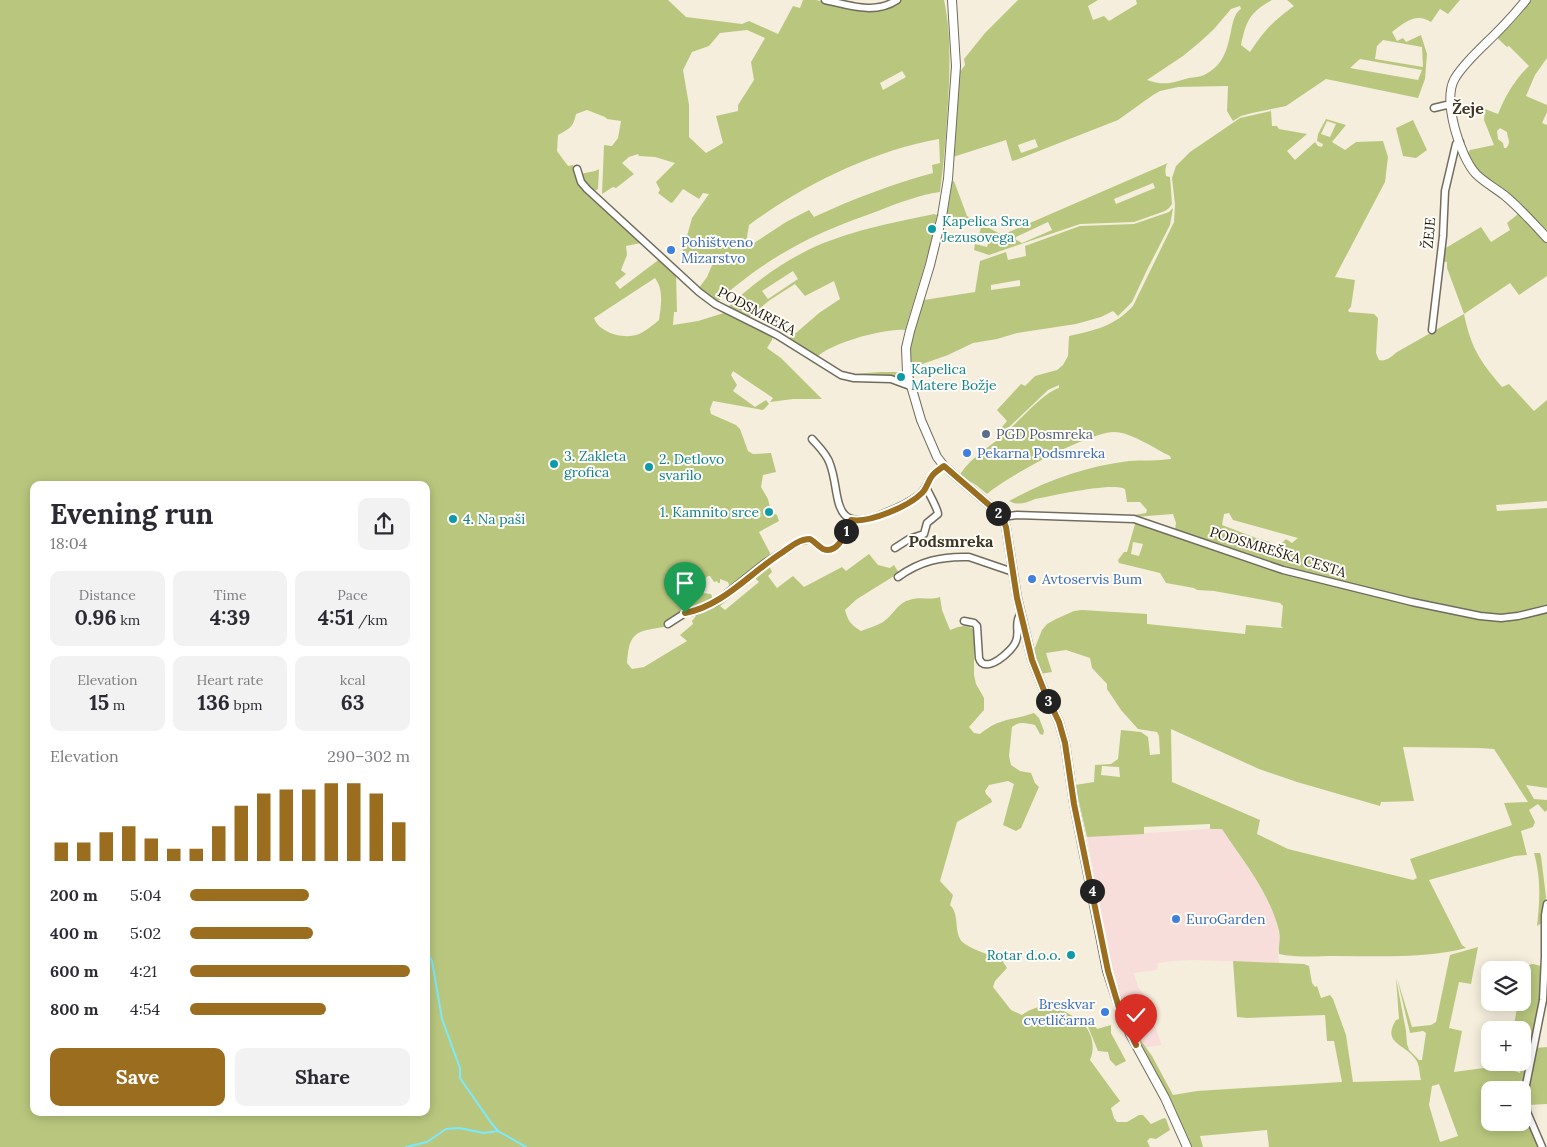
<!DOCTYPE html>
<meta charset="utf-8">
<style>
:root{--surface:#fff;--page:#f2f2f3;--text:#2b2b33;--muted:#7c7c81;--accent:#9b6e1f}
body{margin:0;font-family:Lora,serif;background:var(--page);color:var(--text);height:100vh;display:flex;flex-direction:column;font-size:19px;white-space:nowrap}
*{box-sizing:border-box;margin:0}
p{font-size:16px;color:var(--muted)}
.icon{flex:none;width:28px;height:28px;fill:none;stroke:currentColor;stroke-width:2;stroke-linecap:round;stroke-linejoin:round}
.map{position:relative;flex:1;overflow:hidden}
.details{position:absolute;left:30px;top:481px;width:400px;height:635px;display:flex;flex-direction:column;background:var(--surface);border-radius:10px;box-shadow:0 2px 12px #0003}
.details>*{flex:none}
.tools{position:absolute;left:1481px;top:961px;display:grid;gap:10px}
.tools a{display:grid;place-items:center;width:50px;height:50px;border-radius:10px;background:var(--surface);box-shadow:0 2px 12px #0003;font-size:25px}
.pin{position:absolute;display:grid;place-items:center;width:42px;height:42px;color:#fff;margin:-51px -21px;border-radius:50% 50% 50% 0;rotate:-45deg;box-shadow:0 0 5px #0007}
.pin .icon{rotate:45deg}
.km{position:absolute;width:25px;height:25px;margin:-12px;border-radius:50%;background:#222;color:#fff;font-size:14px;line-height:25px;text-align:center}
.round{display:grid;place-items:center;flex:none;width:52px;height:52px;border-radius:10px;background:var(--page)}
.summary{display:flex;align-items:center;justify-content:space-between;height:85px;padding:0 20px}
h1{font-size:28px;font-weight:700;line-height:38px}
.metrics{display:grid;grid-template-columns:repeat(3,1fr);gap:8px;height:85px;padding:5px 20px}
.metrics div{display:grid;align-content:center;border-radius:10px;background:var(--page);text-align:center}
.metrics b{font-size:21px;font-weight:700}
.metrics small{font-size:14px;font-weight:400}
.metrics p{font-size:14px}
.chart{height:140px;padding:10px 20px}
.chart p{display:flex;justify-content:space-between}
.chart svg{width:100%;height:90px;margin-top:5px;stroke:var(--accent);stroke-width:6}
.cta{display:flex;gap:10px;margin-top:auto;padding:10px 20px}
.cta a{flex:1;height:58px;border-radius:10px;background:var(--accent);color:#fff;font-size:20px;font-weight:700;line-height:58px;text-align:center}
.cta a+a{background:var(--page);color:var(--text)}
ul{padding:0 20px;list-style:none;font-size:16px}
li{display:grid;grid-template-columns:80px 60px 1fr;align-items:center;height:38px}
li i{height:12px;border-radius:6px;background:var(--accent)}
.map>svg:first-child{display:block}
.commercial{fill:#f8deda}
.green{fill:#b9c77e;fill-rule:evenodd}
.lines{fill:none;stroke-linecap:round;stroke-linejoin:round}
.stream{stroke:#7ce9fd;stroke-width:2}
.minor-casing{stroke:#726c5d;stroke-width:9}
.tertiary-casing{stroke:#726c5d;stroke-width:10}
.minor{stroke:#fff;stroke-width:6}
.tertiary{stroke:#fff;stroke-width:8}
.route-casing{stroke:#fff;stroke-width:10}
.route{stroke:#9b6e1f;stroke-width:6}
.culture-dot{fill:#0f9aa8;stroke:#fffcf5;stroke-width:2}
.shop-dot{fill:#3f7fe0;stroke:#fffcf5;stroke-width:2}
.service-dot{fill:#5c6f8a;stroke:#fffcf5;stroke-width:2}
.labels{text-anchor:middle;stroke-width:4;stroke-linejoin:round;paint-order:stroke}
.culture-label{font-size:14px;fill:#0d838f;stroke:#fffcf5;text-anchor:start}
.street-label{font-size:14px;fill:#191610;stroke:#fffcf5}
.shop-label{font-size:14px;fill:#366cbe;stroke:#fffcf5;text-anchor:start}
.service-label{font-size:14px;fill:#4e5e75;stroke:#fffcf5;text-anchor:start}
.quarter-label{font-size:16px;font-weight:bold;fill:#3d3729;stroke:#fffcf5}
</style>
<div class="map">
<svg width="1547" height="1147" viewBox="0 0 1547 1147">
<rect width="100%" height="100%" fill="#f5eedc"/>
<!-- commercial -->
<path class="commercial" d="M1222,828L1263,891L1275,916L1281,945L1278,951L1279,963L1192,960L1174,961L1158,963L1157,970L1134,973L1138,987L1143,994L1162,1045L1142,1048L1120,1007L1107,959L1101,917L1087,837Z"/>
<!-- green -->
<path class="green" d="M0,0H668L686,17L742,24L749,21L778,34L793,6L800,8L803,0H816L857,10H868L901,0H944C950,27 950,56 949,84C947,120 945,156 940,192C919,195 898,203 878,211C812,234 770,255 717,302L699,288L707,277L713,263L706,259L699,261L681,258L692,218L709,194L703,193L699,199L683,189L673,202L671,203L658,193L660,190L656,182L675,163L655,157L639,156L638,154L629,157L622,163L634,174L616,188L613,187L602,194L604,145L612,146L618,138L621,121L607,119L605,117L587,110L576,114C573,128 570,128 558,135L557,151L568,166L573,165L580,183L641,243L626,246L627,255L621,270L626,274L615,283L620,289L661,258L676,274L677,312H674L673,325L698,321L727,312L773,335L772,340L767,348L781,358L822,399H793L770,402L773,398L733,371L731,375L737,385L733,391L755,407L766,400L769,404L763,410L713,401L710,409L711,414L736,425L740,429L748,451L753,454L771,453L776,472L763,475L761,487L768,499L771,512L777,515L779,521L759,532L770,553L769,558L730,588L728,582L720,579V583H718L717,581L714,582L710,576H708C702,581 701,586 703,593L711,594L714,602L666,621L664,627C636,631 629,632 627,663L632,669L644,667L687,641L680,635L693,624L692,621L699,612L717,604L768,563L772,572L768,576L777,588L793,576L804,587L842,567L846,571L869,554L878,565L890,568L894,565L899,573L857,599L845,610C848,621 851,625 861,631C868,628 876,626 883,622C892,616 896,606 906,601C921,595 928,601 940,597L942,610L950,630C958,627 965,623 973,629L974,637V675L976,684L984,698V710L969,727L974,733L980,734C1001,717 1011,721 1034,713L1039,718L1044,731L1043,735L1040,734L1035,725C1026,723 1019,721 1012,727L1009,756L1011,765L1020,771L1031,773L1035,783L1039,787L1021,828L1016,831L1003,825L1014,784L1008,781L989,785L985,791L986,794L991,799L992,802L957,822L940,881L953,895L950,905C961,915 952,936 965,944C975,951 991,955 1002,960L1007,968L995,981L993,987L1011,1010L1022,1015C1034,1007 1043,1004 1056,1010L1060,1008C1068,1014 1078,1018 1084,1025C1093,1034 1095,1049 1090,1060L1120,1101L1111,1108L1114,1118L1117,1122H1127L1139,1115H1143L1151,1124L1164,1118L1166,1119L1170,1130L1156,1139L1150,1138L1147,1141L1150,1147H0ZM747,30L765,38L751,62L754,80L738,105V111L716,116L723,143L706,153L689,137V105L683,70L692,52L709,46L720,33ZM902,71L906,77L883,90L880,83ZM939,139L940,163L932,165L933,173C892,184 853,199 814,217L809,210L786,222L745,249L749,225C803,185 872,151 939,139ZM655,278C664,290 661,306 659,320C653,325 646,331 639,334C625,340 599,333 594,318ZM34,485H426V1112H34ZM755,578L759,582L725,610L720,606Z
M1018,0H1098L1088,6L1093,20L1104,16L1109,21L1137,4L1136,0H1272C1250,12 1246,21 1241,45L1250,52C1265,30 1272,22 1294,6L1287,0H1460L1448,14L1440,9L1431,22C1416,12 1404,23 1392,32L1397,41L1403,38L1406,42L1421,35L1427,54L1425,79L1418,98L1326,79L1286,106L1252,113L1241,116L1233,121L1227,111L1228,86L1178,87L1160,91L1153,95L1118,120L1016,160L1012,161L1006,140L953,157L959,73L965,65L964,59L985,33ZM1240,6L1241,9C1235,13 1234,19 1232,26C1228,46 1225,65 1204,75C1200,77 1194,77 1189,78C1172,83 1164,86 1147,80L1183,56L1200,42L1214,29L1231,9ZM1383,40L1422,47L1423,67L1375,59L1377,46ZM1360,59L1422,70L1418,80L1350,68ZM1035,139L1038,147L1021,153L1018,145Z
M1528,0H1547V58L1535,75L1526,96L1547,105V112L1542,123L1547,125V234L1478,170L1468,153L1470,150L1494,145L1484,120L1485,109L1498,114C1505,96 1515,79 1529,66L1509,46L1507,47L1495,36ZM1500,128L1507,132C1507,138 1512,142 1506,148H1504L1503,143L1498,139L1497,131Z
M1271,111L1272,126H1277L1279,129L1307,134L1287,151L1295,160L1315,142L1318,146L1322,147L1323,144L1317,141L1318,134L1326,119L1346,125L1332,142L1345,150L1356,142L1383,141L1388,157L1385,182L1335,277L1355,280L1351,307L1348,310L1349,312L1374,314L1378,318L1376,353L1379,360C1386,362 1392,356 1397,352L1464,314L1447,268V262L1441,261L1444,258V249L1481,227L1491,242L1510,230L1507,223L1518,214H1522L1547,241V276L1519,295L1510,283L1464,314C1471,348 1480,361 1502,387L1509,384L1534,411L1547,400V501L1496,505L1497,511L1547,508V606L1517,615L1502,616L1447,607L1283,567L1175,530L1176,523L1173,514L1135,517L1128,516L1146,513L1147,510L1140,502H1127L1125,489C1110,482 1054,496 1035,499C1026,503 1018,506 1009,501C1045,481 1087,466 1129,461C1143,460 1157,461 1171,459L1170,456C1155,449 1131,432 1114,432C1089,432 1006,477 987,494L976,485L961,476V473C971,458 988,448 1002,436C1017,424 1042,393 1059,388V385L1048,390L1005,431L1003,430L1002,427L1007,421L997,410L1021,384L1025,386L1035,376L1057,370L1063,365L1068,356L1069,336C1093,331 1115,326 1133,306L1174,222L1175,205L1172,178L1176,166L1190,152L1240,118ZM1327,121L1336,124L1330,137L1321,134ZM1229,513L1233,520L1298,538L1292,543L1286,539L1280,545L1272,546L1270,542L1256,538L1222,525L1224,514Z
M1413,120L1427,150L1416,158L1403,156L1396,128Z
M1168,163C1165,166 1165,171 1166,176L1170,177L1172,204L1169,208L1165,211L1134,222L1080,224L989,255L974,250L975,244L987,247L990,238L979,235L981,227L974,226L963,219L947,216L952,182L954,181L967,216L1002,235ZM1153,183L1155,188L1116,204L1114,199ZM1048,222L1052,230L1022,243L1015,239L1016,237Z
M599,169L598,189L593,192L584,183L580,174L595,171Z
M1173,208L1170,225L1147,270L1132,302L1118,316L1113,311L1101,317L1076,324L1017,333L997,339L973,343L948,355L911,368C904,347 917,320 924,300L975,292L980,261L1006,252L1008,260L1026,256L1025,246L1080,226L1134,224L1169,212ZM1020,280V286L991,290V285Z
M934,214L937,215L929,251L905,330C885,328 831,343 817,357L789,339L819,313L840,299L834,281L805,296L795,284L770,300L748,318L727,308C751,285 778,265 808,250C847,231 892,223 934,214ZM793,271L798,279L768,299L762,291Z
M880,372H901L898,376H853V374Z
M1135,524H1145L1282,572L1360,593L1483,619L1547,612V788L1526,785L1534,799L1547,800V810L1545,812L1538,804L1529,810L1535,822L1533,827L1521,831L1527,855L1515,856L1429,880L1462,945L1466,948C1424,959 1379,956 1336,956C1318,956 1297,958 1279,954C1278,947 1281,940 1279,931C1270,893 1243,861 1222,829H1210V824L1144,827V834L1087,837L1075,785L1094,782L1095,765L1111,764L1118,759L1121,730L1141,732L1148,737L1150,755L1160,754L1159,736L1157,732L1138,729L1121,710L1107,689V684L1092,668L1090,658L1066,650L1046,653L1052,672L1040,674L1034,650L1042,630L1047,624L1056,619L1074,611L1082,610L1147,614V624L1245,634L1246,625L1283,628L1281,626L1283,606L1280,603L1214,591L1197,590L1194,588L1166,583L1160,573L1119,563L1118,560L1124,552H1127ZM1133,542L1143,544L1139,556L1131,554ZM1171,729L1259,769L1297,782L1380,806L1381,802L1414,801L1403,747L1479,748L1494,749L1528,802L1504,803L1512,825L1410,859L1417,878L1413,880L1288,849L1257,834L1260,820L1172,782ZM1102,766L1119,767L1120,777L1101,775Z
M1534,853H1540L1541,856L1546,897L1542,923L1537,926C1540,899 1541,879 1534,853Z
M1478,947L1471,984L1459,982L1449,1028L1462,1031L1454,1072L1506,1065L1507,1063L1509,1062V1069L1520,1073L1527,1038L1523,1037L1522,1030H1513L1518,1003L1522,1002L1523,978L1525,966L1533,964L1541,966L1543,968L1541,996L1523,1086L1539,1147H1269L1267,1130L1200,1136L1203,1147H1190L1167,1096L1136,1037L1137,1035L1152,1056L1173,1095L1197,1091L1342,1082L1334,1041H1327L1325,1015L1247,1018L1237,1017L1233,961L1304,964L1309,966L1312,983L1315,987L1317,986L1321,998L1330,995L1333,999L1346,1035L1353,1082L1421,1080C1419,1074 1420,1065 1416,1060C1406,1044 1381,1044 1396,1020L1399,1019L1396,978L1406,1031L1407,1044L1409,1050L1419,1060H1422L1426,1033L1423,1031L1410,1033L1397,978L1412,1027L1431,1025L1436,1022L1450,955ZM1439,1084L1458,1136L1440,1142L1429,1105L1432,1086ZM1490,1090H1522V1122H1490Z
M1092,1021L1097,1029L1111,1025V1033L1126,1061L1116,1066L1110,1060L1108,1052L1098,1051L1086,1022Z
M1547,1047V1104L1527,1105L1526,1096L1535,1048Z"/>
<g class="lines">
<!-- stream -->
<path class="stream" d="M426,952L432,961L442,1019L460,1068V1078L492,1124L498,1131L526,1147
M406,1147L427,1142L446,1129L459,1128L484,1133L498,1131"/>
<!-- minor casing -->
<g class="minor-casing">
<path id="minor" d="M825,0C848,5 875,15 897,0
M1434,108L1451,104
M577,169L581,182L587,189L699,292L715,304L777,335L841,375L854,378L891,379L910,386
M1432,330L1443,236L1445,191L1456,144L1460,142
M812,439C818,446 827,454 830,464C841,493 830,533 878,516C892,510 907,505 919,495C926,490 927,482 932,476C935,472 940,469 944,466
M1002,517L1017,515L1134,519L1283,570L1412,602L1480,616L1501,618L1518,616L1547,609
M895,548L909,539L924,534L927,523L938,514C938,509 929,494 926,487
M898,577C920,561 942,556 969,557L1013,572
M964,621L974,623L977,626L979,658C984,676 1013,651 1016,641C1020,632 1014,623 1020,615
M668,624L685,613L696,611L716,602L765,563L798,542L810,539C815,542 818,546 823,549C839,555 846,531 851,520
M1542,1147L1527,1112L1525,1090L1543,1000L1545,957V915L1547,904"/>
</g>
<!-- tertiary casing -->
<g class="tertiary-casing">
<path id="tertiary" d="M952,0L956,66L948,179L942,216L930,265L910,331L906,348L907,372L921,420L937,457L944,466L995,510L1002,517L1006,527L1017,597L1032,660L1045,693L1059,722L1065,743L1074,804L1107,971L1119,1007L1130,1034L1165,1098L1187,1147
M1526,0C1513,16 1499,31 1484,45C1474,55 1461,67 1454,80C1443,102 1460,157 1476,174C1484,182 1495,188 1504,195C1520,208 1533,223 1547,238"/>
</g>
<!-- minor -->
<use href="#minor" class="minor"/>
<!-- tertiary -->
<use href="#tertiary" class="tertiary"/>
</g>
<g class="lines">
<!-- route casing -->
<g class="route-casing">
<path id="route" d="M685,613C723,606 751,572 783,552C791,546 800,539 810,539C815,542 818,546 823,549C839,555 846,531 851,520C870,523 909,506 922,493C927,488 928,481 932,476C935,472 940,469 944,466L995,510L1002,517L1006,527L1017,598L1032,660L1045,693L1059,722L1065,743L1074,804L1108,971L1119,1008L1136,1045"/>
</g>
<!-- route -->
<use href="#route" class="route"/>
</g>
<!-- markers -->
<g class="culture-dot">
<circle cx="932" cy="229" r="5"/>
<circle cx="901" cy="377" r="5"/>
<circle cx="554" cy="464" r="5"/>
<circle cx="649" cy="467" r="5"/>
<circle cx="769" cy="512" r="5"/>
<circle cx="453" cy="519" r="5"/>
<circle cx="1071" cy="955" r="5"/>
</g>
<g class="shop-dot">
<circle cx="671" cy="250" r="5"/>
<circle cx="967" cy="453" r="5"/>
<circle cx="1032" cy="579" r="5"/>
<circle cx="1176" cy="919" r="5"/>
<circle cx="1105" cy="1012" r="5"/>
</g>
<circle class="service-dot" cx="986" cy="434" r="5"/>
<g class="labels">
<!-- culture labels -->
<g class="culture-label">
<text x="942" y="226">Kapelica Srca<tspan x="942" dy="16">Jezusovega</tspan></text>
<text x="911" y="374">Kapelica<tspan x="911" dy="16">Matere Božje</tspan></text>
<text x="564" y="461">3. Zakleta<tspan x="564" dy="16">grofica</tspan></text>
<text x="659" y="464">2. Detlovo<tspan x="659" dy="16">svarilo</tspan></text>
<text x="759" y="517" text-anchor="end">1. Kamnito srce</text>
<text x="463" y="524">4. Na paši</text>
<text x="1061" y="960" text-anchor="end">Rotar d.o.o.</text>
</g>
<!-- street labels -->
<g class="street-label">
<text transform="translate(1429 233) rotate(-85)" y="5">ŽEJE</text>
<text transform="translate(757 311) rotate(28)" y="5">PODSMREKA</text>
<text transform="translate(1278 552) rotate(17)" y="5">PODSMREŠKA CESTA</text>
</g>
<!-- shop labels -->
<g class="shop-label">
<text x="681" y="247">Pohištveno<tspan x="681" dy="16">Mizarstvo</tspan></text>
<text x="977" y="458">Pekarna Podsmreka</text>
<text x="1042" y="584">Avtoservis Bum</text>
<text x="1186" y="924">EuroGarden</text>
<text x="1095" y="1009" text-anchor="end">Breskvar<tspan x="1095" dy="16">cvetličarna</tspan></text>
</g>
<!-- service labels -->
<g class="service-label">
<text x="996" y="439">PGD Posmreka</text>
</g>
<!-- quarter labels -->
<g class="quarter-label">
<text x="1468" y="114">Žeje</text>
<text x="951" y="547">Podsmreka</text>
</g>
</g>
</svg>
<div class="tools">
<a><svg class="icon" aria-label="layers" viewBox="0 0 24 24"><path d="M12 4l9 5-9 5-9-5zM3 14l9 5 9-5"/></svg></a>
<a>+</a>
<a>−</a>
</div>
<div class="pin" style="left:685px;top:613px;background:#1e9e55"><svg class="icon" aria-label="arrive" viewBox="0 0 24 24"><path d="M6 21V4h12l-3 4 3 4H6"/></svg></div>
<div class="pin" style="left:1136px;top:1045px;background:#d93025"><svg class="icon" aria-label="check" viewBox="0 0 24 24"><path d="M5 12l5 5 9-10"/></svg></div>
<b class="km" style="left:846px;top:531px">1</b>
<b class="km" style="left:998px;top:513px">2</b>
<b class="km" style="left:1048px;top:701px">3</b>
<b class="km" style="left:1092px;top:891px">4</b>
<section class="details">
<div class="summary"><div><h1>Evening run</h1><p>18:04</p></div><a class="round"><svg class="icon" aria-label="share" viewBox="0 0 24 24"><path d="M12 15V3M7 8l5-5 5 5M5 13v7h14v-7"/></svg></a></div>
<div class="metrics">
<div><p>Distance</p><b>0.96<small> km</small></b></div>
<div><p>Time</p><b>4:39</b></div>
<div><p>Pace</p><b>4:51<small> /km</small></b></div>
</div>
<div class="metrics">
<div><p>Elevation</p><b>15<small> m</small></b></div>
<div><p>Heart rate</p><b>136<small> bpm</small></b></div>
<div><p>kcal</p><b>63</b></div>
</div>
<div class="chart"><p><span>Elevation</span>290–302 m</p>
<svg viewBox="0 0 160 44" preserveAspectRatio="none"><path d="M5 44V35M15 44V35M25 44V30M35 44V27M45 44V33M55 44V38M65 44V38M75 44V27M85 44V17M95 44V11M105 44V9M115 44V9M125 44V6M135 44V6M145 44V11M155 44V25"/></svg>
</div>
<ul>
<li><b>200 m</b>5:04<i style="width:54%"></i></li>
<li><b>400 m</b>5:02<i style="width:56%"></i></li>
<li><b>600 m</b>4:21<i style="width:100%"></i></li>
<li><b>800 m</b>4:54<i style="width:62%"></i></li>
</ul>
<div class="cta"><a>Save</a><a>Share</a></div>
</section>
</div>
